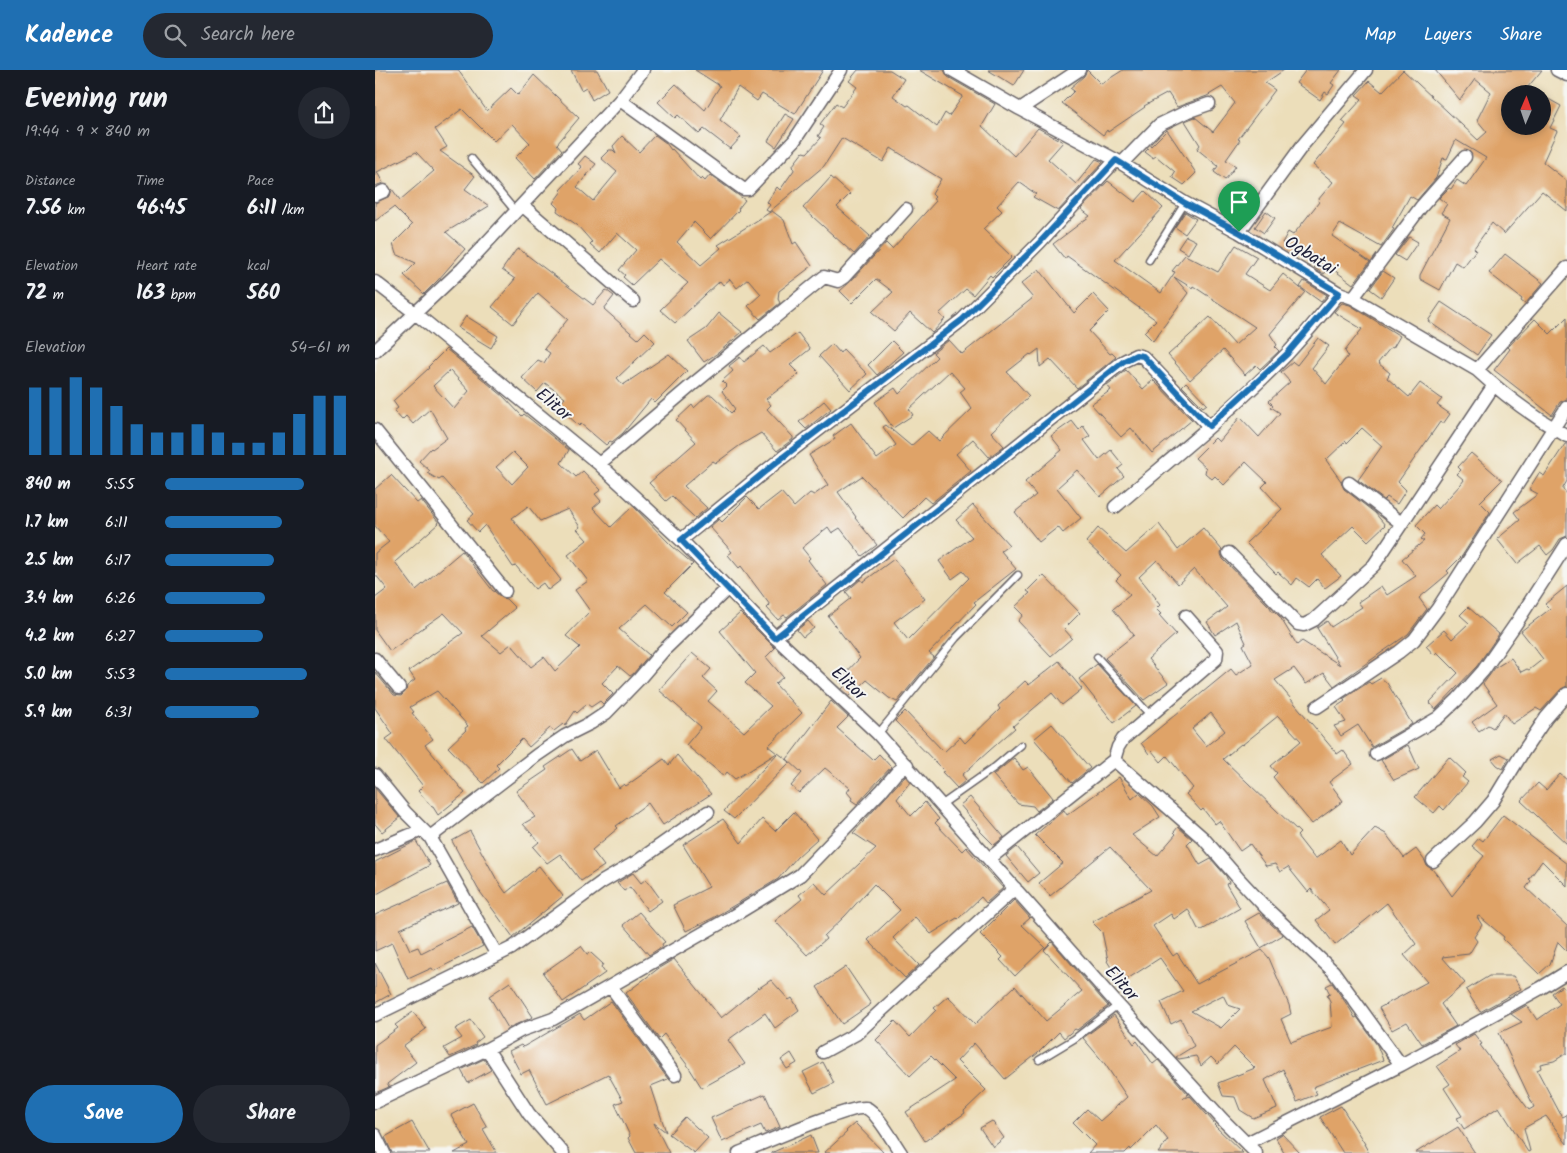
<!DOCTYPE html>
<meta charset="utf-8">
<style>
:root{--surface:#171b24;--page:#242831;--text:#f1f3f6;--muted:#9ea1a6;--accent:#1f6fb2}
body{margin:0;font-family:Kalam,sans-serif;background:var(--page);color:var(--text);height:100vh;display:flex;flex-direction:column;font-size:19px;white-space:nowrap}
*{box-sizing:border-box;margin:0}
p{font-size:16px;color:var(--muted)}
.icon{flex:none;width:28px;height:28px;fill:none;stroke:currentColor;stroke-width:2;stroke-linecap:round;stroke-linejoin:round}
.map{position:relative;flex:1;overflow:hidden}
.drawer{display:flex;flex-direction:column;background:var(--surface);width:375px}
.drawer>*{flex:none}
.needle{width:32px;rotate:2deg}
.fabs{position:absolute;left:1126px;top:15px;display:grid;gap:10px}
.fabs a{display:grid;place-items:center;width:50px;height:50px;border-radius:50%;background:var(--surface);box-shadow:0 2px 8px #0003;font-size:25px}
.pin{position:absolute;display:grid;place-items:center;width:42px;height:42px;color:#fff;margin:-51px -21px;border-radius:50% 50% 50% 0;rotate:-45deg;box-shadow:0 0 5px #0007}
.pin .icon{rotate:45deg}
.round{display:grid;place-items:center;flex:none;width:52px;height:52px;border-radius:26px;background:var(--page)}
.head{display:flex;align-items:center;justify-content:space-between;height:85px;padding:0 25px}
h1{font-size:28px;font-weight:600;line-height:38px}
.metrics{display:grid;grid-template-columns:repeat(3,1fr);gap:8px;height:85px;padding:5px 25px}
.metrics div{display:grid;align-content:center}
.metrics b{font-size:21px;font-weight:600}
.metrics small{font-size:14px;font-weight:400}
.metrics p{font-size:14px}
.chart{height:140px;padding:10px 25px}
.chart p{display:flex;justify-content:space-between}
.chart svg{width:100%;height:90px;margin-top:5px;stroke:var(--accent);stroke-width:6}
.action{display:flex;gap:10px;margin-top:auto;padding:10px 25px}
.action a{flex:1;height:58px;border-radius:30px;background:var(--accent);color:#fff;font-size:20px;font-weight:600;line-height:58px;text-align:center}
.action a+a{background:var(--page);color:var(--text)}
ul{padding:0 25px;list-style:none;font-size:16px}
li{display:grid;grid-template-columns:80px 60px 1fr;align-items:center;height:38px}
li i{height:12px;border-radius:6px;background:var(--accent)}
header{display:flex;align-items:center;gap:30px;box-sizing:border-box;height:70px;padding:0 25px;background:var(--accent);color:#fff}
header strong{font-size:24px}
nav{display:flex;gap:28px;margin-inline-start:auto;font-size:18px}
.search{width:350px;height:45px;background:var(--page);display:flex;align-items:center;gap:12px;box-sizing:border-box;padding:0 18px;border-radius:28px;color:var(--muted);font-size:19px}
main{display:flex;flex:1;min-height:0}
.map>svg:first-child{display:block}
.building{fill:#dfa367;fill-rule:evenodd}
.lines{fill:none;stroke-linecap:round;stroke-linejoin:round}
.lane-casing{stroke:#696467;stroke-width:9}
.street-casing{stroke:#696467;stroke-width:15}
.lane{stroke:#fff;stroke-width:6}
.street{stroke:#fff;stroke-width:12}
.route-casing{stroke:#fff;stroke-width:10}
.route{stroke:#1f6fb2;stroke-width:6}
.labels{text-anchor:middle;stroke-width:4;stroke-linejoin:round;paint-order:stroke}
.street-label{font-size:18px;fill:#22223b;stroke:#f6f6f2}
</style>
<header>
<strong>Kadence</strong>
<div class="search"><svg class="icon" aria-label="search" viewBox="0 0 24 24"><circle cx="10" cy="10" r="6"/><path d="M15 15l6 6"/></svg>Search here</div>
<nav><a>Map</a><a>Layers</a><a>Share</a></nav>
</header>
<main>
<section class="drawer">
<div class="head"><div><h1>Evening run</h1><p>19:44 · 9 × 840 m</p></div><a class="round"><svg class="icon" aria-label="share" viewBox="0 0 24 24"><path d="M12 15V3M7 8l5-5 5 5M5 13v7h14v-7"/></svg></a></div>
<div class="metrics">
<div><p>Distance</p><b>7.56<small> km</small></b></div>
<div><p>Time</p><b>46:45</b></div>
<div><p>Pace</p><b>6:11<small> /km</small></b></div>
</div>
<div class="metrics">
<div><p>Elevation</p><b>72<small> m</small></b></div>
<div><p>Heart rate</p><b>163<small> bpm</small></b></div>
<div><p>kcal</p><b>560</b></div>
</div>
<div class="chart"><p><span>Elevation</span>54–61 m</p>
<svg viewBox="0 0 160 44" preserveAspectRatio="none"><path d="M5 44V11M15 44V11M25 44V6M35 44V11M45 44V20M55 44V29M65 44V33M75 44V33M85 44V29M95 44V33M105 44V38M115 44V38M125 44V33M135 44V24M145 44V15M155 44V15"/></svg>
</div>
<ul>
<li><b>840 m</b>5:55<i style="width:75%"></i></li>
<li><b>1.7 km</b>6:11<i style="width:63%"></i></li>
<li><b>2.5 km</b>6:17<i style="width:59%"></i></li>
<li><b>3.4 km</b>6:26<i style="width:54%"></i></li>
<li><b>4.2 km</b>6:27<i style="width:53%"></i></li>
<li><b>5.0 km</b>5:53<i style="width:77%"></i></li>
<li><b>5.9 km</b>6:31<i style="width:51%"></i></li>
</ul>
<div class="action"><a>Save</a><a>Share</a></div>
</section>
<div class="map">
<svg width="1192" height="1083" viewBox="0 0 1192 1083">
<rect width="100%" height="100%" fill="#f6f6f2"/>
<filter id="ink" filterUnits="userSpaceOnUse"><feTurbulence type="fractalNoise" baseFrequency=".02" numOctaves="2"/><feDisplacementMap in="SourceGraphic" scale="10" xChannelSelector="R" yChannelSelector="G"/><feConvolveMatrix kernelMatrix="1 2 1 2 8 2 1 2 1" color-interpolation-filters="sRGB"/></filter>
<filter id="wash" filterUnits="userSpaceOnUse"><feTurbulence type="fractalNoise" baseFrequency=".0096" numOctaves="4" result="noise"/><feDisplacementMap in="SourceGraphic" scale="20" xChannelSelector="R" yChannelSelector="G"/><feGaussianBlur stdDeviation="1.12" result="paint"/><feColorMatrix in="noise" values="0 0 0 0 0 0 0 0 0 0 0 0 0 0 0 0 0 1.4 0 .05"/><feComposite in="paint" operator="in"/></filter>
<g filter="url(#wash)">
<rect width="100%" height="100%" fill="#ecdeba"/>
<g id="blocks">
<!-- building -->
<path class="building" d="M0,0H83L112,41L136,18L143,25L159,5L204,48L182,74L187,80L160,109L140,88L155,73L137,54L119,71L87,39L60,59L72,77L65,81L100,106L90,119L114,136L71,162L90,179L63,210L49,224L29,205L41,193L21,184L18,174L37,155L19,137L0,151V133L15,126L17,119L25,130L59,101L41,82L2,102L8,113L0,116Z
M196,0H222L233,20L217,30L211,17L206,20Z
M320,0H448L420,44L387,24L382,31L363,17L345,50L366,67L355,79L329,59L324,64L303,45L300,48L283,32L301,14L330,40L345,16Z
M483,0H515L529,9L518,26L532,36L534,35L562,57L570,43L574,46L588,26L544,0H569L573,7L620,34L607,56L639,86L663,58L688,72L673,89L701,114L721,89L728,92L683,141L658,127L661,124L644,112L622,136L627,141L608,159L637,187L617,207L615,205L598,225L591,219L564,244L570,249L557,263L535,243L519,261L497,242L518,222L501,209L477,233L465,221L475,212L511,173L517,179L561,131L558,129L560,127L557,124L566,109L516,78L508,92L467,68L449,96L394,142L391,140L395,135L392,132L402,117L405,120L419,100L418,95L428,82L432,83L446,68L443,66L449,57L445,54L461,33L467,37L482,17L474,11Z
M613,0H649L639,16Z
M712,0L726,14L748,0H909L890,13L900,20L863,69L865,70L851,90L861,96L850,110L839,102L843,96L822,79L825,75L810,51L820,47L838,62L860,33L847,17L832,26L802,37L793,23L769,36L770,37L733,62L732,60L728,65L687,33L699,21L695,18L709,6Z
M931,0H966L956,13L959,15L953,24L950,22L945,30L921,13Z
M1028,0L1103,70L1112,62L1102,50L1116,22L1100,9L1085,30L1060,0H1167L1147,24H1135V56H1168V26L1186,36L1175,58L1182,61L1168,92L1192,111V141L1167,121L1129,164L1117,153L1099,178L1101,180L1088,197L1080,192L1065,220L1045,209V205L1075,148L1066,143L1072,134L1064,128L1074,118L1076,119L1082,110L1091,116L1111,88L1081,70L1072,89L1068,88L1061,108L1042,130L1035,126L1017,158L1019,159L1006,177L965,154L957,166L995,192L978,214L955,197L949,204L939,198L942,194L907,173L913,162L918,165L944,132L943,130L958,112L938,95L971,54L967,51L987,29L981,25L994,11L1007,22Z
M410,44L419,49L401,77L393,71Z
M792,60L821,103L809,115L797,107L800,102L781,86L778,88L770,82Z
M280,65L291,73L296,80L297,79L325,110L327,108L330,111L335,105L370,130L363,139L364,140L336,169L319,152L302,172L326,195L346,178L343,175L397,141L409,150L418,174L421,172L437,196L404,221L403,229L405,233L385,249L373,236L386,224L373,209L362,218L355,209L348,215L345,211L300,253L285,240L313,213L284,189L257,215L248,207L250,205L244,200L261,180L242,163L225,183L215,174L217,172L202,155L182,141L183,138L178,133L187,121L185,120L207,97L203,94L210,86L221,94L202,117L218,131L242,102L226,88L234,80H238L241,83L238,76L247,66L264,82Z
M456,107L475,124L462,137L495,166L479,184L428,138Z
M733,111L760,132L770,121L788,138L740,190L786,223L800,202L797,201L810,185L843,202L861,175L882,187L870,204L895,220L908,204L930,222L895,264L902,275L900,277L904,281L885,299L881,295L870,305L848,280L815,310L793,285L835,247L860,275L880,257L818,216L817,218L799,207L813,223L778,271L769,262L781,250L692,186L690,189L678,174L715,146L706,139Z
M891,141L900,148L889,163L880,157Z
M810,142L821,149L810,164L800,157Z
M811,166L821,171L813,184L803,178Z
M1034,167L1043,172L1030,191L1020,185Z
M144,179L218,235L231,220L239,226L229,239L263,269L270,262L280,272L242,308L248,315L294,284L312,301L280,333L276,329L248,363L237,372L235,371L231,375L206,354L204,356L183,336L190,328L170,313L162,322L147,308L163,290L169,293L175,283L169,279L193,249L163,223L138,254L117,237L140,209L127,200L141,180Z
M1130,184L1168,213L1150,234L1146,231L1147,229L1114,203Z
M664,199L699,243L718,224L734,241L714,261L735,284L737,283L741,287L702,318L675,289L665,297L664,279L656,285L655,284L632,302L654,326L616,362L629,376L614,387L598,369L581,384L596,401L556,433L549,427L528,448L487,406L463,422L481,447L480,448L502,475L487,486L465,458L457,463L453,457L427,478L435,488L433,490L452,515L412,547L409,545L403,550L392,538L395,535L366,496L364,498L353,485L357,482L335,457L344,449L347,452L372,427L384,439L406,422L419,437L435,423L439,425L453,415L434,385L460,369L458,366L476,353L502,389L521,375L508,357L511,355L536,376L553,361L564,371L597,339L585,322L590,318L575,301L534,339L538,345L518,358L500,332L520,318L524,324L562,287L558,283L574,270L587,284L658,228L646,214Z
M1008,201L1019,208L1006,227L995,219Z
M929,211L952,225L946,232L925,217Z
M1066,232L1116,265L1102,285L1053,251Z
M967,233L975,235L1025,266L1018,278L1016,277L1003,293L1015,303L1012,308L1034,327L1045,313L1067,329L1062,335L1075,344L1068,354L1065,352L1023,412L1031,420L1022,434L1012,427L1009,430L983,410L1007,376L987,358L972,373L971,371L951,390L966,411L969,419L1000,443L1010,455L993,471L978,456L947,485L966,506L950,518L942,509L934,517L922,508L917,515L903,502L901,504L871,473L907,439L887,417L892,412L871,392L849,415L840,406L837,409L830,403L831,398L820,388L840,368L844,372L865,347L884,367L905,343L896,337L898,335L894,331L915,312L906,302L918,292L922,295L943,268L954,276L937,298L951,314L973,286L970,281L987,259L959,242Z
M344,243L367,262L343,283L329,292L313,271L331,259Z
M91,246L123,266L116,278L83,258Z
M1192,247V329L1185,332L1177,345L1119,300L1135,279L1133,277L1160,249L1175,264Z
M423,263L435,279L415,295L424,304L391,329L396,335L392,339L418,367V369L402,381L386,363L364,376L341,393L338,391L309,416L332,438L320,448L297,426L291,431L274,413L321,372L301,350L317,335L319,338L333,325H337L356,343L360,339L347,321L352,316L347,311L358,301L354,296L365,287L369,292L389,276L395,283Z
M517,271L528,282L502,305L493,295Z
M457,274L465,283L468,279L492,304L475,320L444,286Z
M71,279L128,326L147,346L149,344L194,380L186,393L201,407L208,401L226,420L220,424L226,431L218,438L236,457L258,436L297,476L318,494L290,522L312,542L297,557L272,534L244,559L274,585L258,604L255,606L243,596L227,613L238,624L228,634L225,631L216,637L212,634L202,643L200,641L190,656L188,654L179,661L175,658L154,677L147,669L121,695L124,698L108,713L73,677L91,660L90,658L93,656L62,621L35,637L39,642L37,643L58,669L50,675L90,723L63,745L58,737H57L43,721L48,716L11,669L18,664L0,638V602L19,625L26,626L31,621L32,616L40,610L34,601L88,563L69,543L15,581L0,560V528L12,519L0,504V483L14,472L0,456V419L16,405L42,433L46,430L64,453L20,492L41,520L87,481L118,521H119L127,528L131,529L140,538L107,566L126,582L136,574L156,597L169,587L180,601L205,577L191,566L215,541L200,520L213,511L193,485L212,470L202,459L205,457L193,439L165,451L153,436L137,448L186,510L173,520L168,513L160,519L141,496L138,497L110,455L103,462L92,450L99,444L67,408L64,410L52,403L55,401L44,391L56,378L57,379L72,368L55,339L38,354L31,346L27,350L19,341L23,338L18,331L54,298L53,297ZM75,300L94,321L79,339L58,316ZM138,382L153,397L137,414L121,397Z
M751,300L768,319L778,310L817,350L777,383L756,358L746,367L716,334L736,320L732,315Z
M811,312L832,334L828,337L807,316Z
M449,331L456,339L431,359L424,352Z
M697,351L704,360L708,356L715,366L709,370L724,390L736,380L748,395L743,399L749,406L725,427L702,400L682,418L706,448L688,463L683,457L664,472L640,442L661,425L650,412L687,380L676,366Z
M1190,374H1192V411L1188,418V420L1192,423V466L1185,469L1178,480L1172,485L1165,476L1142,494L1122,469L1145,450L1139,442L1163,424L1154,419L1164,403L1169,406Z
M1096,383L1127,410L1105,432L1115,442L1087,486L1072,501L1074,503L1044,528L1052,539L1033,564L959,616L949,603L931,614L919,598L900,610L962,684L968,680L978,694L954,712L968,731L937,754L898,707L902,703L896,696L926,671L903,646L867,675L866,674L848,689L925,763L922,766L940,789L966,770L975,785L1000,758L1011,764L1029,788L1041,779L1050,791L1052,796L1057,799L1066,810L1077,826L1109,786L1097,776L1104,768L1108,771L1128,745L1192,794V816L1167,791L1154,809L1156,811L1151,818L1192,856V881L1183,872L1175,894L1164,904L1128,869L1129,867L1104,846L1102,847L1107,855L1099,867L1102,871L1094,884L1067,887L1090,913L1066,934L1081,956L1047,974L1032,952L1017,960L1004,938L1052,912L1029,885L1041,874L1012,833L960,875L941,850L954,840L936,819L933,822L913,797L905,802L900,794L891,796L875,774L865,781L844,751L840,754L828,739L826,741L811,724L818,718L792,686L786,692L777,681L774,684L766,673L856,599L861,605L878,594L868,575L871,573L861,551L840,565L832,552L852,537L819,499L803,514L782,490L764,507L781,528L780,529L785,535L781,539L786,544L784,545L801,564L773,589L793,613L769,630L730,588L759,565L738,539L755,525L741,510L746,505L711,472L723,458L751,483L784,454L803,480L828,458L847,480L846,484L848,489L895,537L897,541H899L905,547L922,575L927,571L965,595L942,558L952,551L956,557L987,537L983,532L1006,516L1012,525L1041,506L1027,489L1049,471L1046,469L1050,464L1041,455L1059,435L1063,439L1086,414L1089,410L1082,404L1086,400L1083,397ZM836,643L850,661L831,676L817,659Z
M598,435L634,475L626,481L641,499L599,532L601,534L554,583L559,587L522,632L514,628L492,610L475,626L467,619L470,616L464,610L485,588L453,546L476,528L471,522L486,509L488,512L519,489L550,529L519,552L533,570L594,508L588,501L577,509L564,491L597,467L581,450Z
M668,505L705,543L689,559L697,568L676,586L643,551L648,545L640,537L655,523L652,521Z
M1192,516V616L1186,619L1166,641L1161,638L1137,654L1129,643L1118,658L1113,655L1104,661L1097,652L1122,634L1108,614L1120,598L1136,588L1146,602L1152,599L1154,600L1168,589L1146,561L1175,539L1170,534Z
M1093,537L1124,564L1102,596L1061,639L1054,633L1083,603L1062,582L1059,585L1051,576L1069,560L1077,569L1094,553L1085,545Z
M365,543L400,578L391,587L408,607L400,614L427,643L393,676L402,683L360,709L352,702L349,706L311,675L326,657L284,620L317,583L336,599L328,608L342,621L333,631L369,662L396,636L370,613L380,603L345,561Z
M433,551L439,558L428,567L422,560Z
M684,591L707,619L687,635L677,623L638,656L640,658L587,705L591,710L582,718L567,702L569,701L520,651L530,641L569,682L585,667L590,673L625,639L623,636L650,611L654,615Z
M722,594L761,636L739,653L704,609Z
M1006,608L1012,613L1037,654L997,677L983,655L966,666L959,656L971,652L961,637L970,631L968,629L994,612L996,614Z
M456,631L473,647L462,658L498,690L504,684L516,697L482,734L476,730L477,728L472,722L475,718L450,698L424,723L416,716L427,703L412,689Z
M677,654L715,698L697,713L659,669Z
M1033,675L1044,699L1019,710L1006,690Z
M197,679L205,691L221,680L244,718L249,714L251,716L289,689L294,695L302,685L336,724L288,755L273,733L241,756L243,758L217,780L229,796L206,811L185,784L172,793L158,777L164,772L148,754L160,747L141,721L172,700L170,697Z
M403,683L415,692L359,749L349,741Z
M1126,684L1134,688L1128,699L1122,695L1117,689Z
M1074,687L1091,703L1087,707L1093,712L1069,740L1065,736L1059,743L1040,727Z
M639,688L648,700L653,697L678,728L662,741L658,736L643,734L618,705Z
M1185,704L1192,710V774L1146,731L1163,713L1171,720Z
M530,706L535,712L522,729L536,746L550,732L564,749L560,753L587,781L591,777L628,818L611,833L606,827L583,849L582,848L556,864L540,847L518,868L544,895L530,908L493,870L525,840L499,814L470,846L449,866L451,869L432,885L400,851L427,829L424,825L439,812L451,825L501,778L478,763Z
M744,707L757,729L764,723L778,736L785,747L757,765L782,786L801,764L799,762L803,757L817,769L812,774L825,795L836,789L851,806L854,813L851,814L865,838L827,860L823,859L813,839L799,849L796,844L778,856L798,886L802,883L822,914L887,880L894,888L914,935L916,944L906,949L916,972L957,957L955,931L952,925L955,924L951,916L957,913L975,939L980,948L982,947L1002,975L1008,990L938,1017L942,1024L922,1032L908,999L890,1010L902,1038L878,1048L865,1040L860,1027L848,1026L843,1013L880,998L859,977L843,994L836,987L826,996L821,986L804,989L801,987L819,976L806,949L796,954L786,932L808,921L785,888L746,913L732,891L733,890L727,862L717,852L776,820L735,777L675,826L664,813L688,793L660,765L689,740L692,745ZM848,925L853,935L865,939L846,958L816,941Z
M0,718L25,748L7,762L0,754Z
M595,727L629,767L619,775L605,761L606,760L585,735Z
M419,742L442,769L422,787L403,809L338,848L311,861L298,835L334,817L308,775L348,749L366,773L387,749L400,761Z
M95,761L122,810L131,823L164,796L188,826L138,867L103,819L77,771Z
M41,771L55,795L0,825V792Z
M642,777L664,803L653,812L631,786Z
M258,803L266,813L271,809L287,831L273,841L255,817L249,821L242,813Z
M72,813L83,833L25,859L35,880L43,877L46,883L97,857L108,876L59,901L57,898L33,909L17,873L0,881V845Z
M639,830L655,848L647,855L670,877L640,906L625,890L628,887L605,864Z
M264,842L290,872L287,874L288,876L274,885L248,855Z
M884,843L908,865L886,878L870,851Z
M677,872L733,936L702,960L700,959L689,968L684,962L663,983L630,1009L599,973L582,991L611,1020L589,1041L590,1043L550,1071L531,1042L580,1010L556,986L535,1006L501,970L520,951L535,967L561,940L559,938L573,926L600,954L640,916L671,951L707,921L669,880Z
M206,876L212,884L216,883L228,894L226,897L230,903L188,932L168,903Z
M299,889L346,948L384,917V918L396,910L414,930L417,928L424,940L400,958L390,943L353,970L370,994L327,1018L313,996L289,964L284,969L251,923L284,898Z
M0,893L16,924L0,933Z
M471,897L496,934L467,954L442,917Z
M1114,906H1138L1146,919L1105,942L1091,920Z
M135,912L158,947L133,958L114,926Z
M1187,916L1192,923V983L1179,991L1165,994L1166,998L1162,1000L1187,1047L1192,1044V1074L1171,1046L1149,1058L1155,1081L1153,1082L1124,1037L1089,1059L1082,1048L1087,1046L1069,1018L1075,1014L1062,996L1085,981L1080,975L1099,964L1107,974L1105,975L1154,1040L1159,1037L1124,963L1147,952L1136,944L1152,935L1162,950L1185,934L1177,923Z
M236,931L293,1009L276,1016L291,1062L279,1053L294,1083H261L253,1068L255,1066L240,1034L248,1031L233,1004L172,1034L154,1000L146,1004L134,981L146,975L148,977L205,944L209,950Z
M38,942L51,959L28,976L41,992L12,1014L14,1017L0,1023V975L23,958L20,955Z
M739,945L759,974L762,971L778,994L783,990L813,1024L808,1028L815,1026L840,1054L839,1055L868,1083H783L793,1070L781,1055L756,1080L755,1078L750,1083H713L720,1075L698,1053L712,1039L725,1051L752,1027L730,994L708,968Z
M96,950L108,967L100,973L101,975L75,987L69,978L87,968L80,959Z
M416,983L422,993L412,999L406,990Z
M109,989L116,1000L93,1013L86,1000Z
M448,992L459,1013L439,1023L428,1002Z
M390,1024L405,1057L390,1063L386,1055L347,1072L336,1048Z
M98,1033L112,1057L108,1059L122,1083H79L94,1075L76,1045Z
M966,1036L990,1074H989L994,1083H968L945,1047Z
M310,1047L333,1068L319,1083L294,1064Z
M617,1051L629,1068L618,1077L605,1058Z
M37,1052L55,1083H17L10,1067Z
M480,1053L509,1083H449L472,1062L471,1061Z
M1083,1057L1100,1083H1040Z
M907,1064L925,1083H909L901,1068Z
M436,1065L443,1083H396L423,1071Z"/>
</g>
</g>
<g filter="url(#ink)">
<use href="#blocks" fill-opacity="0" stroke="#696467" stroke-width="1"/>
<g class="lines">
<!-- lane casing -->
<g class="lane-casing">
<path id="lane" d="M96,88L141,142
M774,190L810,133
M722,587L776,646
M503,664L581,568L643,505
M566,735L620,697L646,675
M664,990L699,969L743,935"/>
</g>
<!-- street casing -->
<g class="street-casing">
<path id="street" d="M577,0L645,39L741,90L810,133L864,162L964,223L978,228L1102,300C1129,325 1160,348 1192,366
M1182,0L1192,5
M245,30L368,119H373L419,71L466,0
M645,39L704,0
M747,93L784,55L811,42L834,34
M0,125L9,121
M147,135L258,231
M864,162L927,76L991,0
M0,212L40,243L224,394L306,470L400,567L503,664L743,935L848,1050L881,1083
M978,228L1046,137L1090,87
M0,281L87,199L245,30L268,0
M1102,300L1192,198
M0,360L130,521
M224,394L317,315L449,207L463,211L469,207L531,139
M974,413L1026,453
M740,437C797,388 860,338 912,284C930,265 947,244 964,223
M306,470L403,391L587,250L665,172L741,90
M854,483L923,554L929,555L939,550L999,495L1119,315
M400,567L749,291L761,285L768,287L834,356
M0,589L24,618
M942,637L1024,582L1039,570L1063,538L1192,337
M1001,684L1063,648L1083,629L1108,601L1142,552L1192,474
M739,690L828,768L863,808L892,839L958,901L1026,995
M0,705L30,742L55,767L122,885
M55,767L162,685L190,666L216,653L231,643L264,609L288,581L352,519
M0,780L47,760
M614,789L739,690L743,677L748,669L841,589L842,581L811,546
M1058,791L1100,752L1118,731L1146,685L1171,648L1192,624
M236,917L300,1005
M0,945L137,878L227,812L263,791L333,742
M112,979L154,1044L188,1083
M448,982L481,964L640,818
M0,1032L112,979L147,960L178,949L358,846L425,805L506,721L522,702L532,695
M0,1065L9,1083
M872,1073L1026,995L1166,918L1192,902
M364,1083C384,1075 475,1035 491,1038C501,1041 519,1073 526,1083"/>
</g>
<!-- lane -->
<use href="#lane" class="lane"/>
<!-- street -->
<use href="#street" class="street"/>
</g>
</g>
<g class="lines" filter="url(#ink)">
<!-- route casing -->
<g class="route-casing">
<path id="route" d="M741,90L810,133L864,162L964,223L912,284L834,356L768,286L761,285L749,291L400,568L306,470L403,391L587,250L665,172Z"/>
</g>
<!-- route -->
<use href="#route" class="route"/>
</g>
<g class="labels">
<!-- street labels -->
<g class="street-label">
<text transform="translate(936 185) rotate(32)" y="6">Ogbatai</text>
<text transform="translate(179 334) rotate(40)" y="6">Elitor</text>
<text transform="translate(474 613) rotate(43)" y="6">Elitor</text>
<text transform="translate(747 913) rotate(48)" y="6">Elitor</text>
</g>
</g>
</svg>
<div class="fabs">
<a><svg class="needle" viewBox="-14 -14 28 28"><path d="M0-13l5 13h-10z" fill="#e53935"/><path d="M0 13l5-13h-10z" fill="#9ea1a6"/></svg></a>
</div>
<div class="pin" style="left:864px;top:162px;background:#1e9e55"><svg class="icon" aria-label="arrive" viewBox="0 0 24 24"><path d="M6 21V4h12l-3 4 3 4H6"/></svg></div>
</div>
</main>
